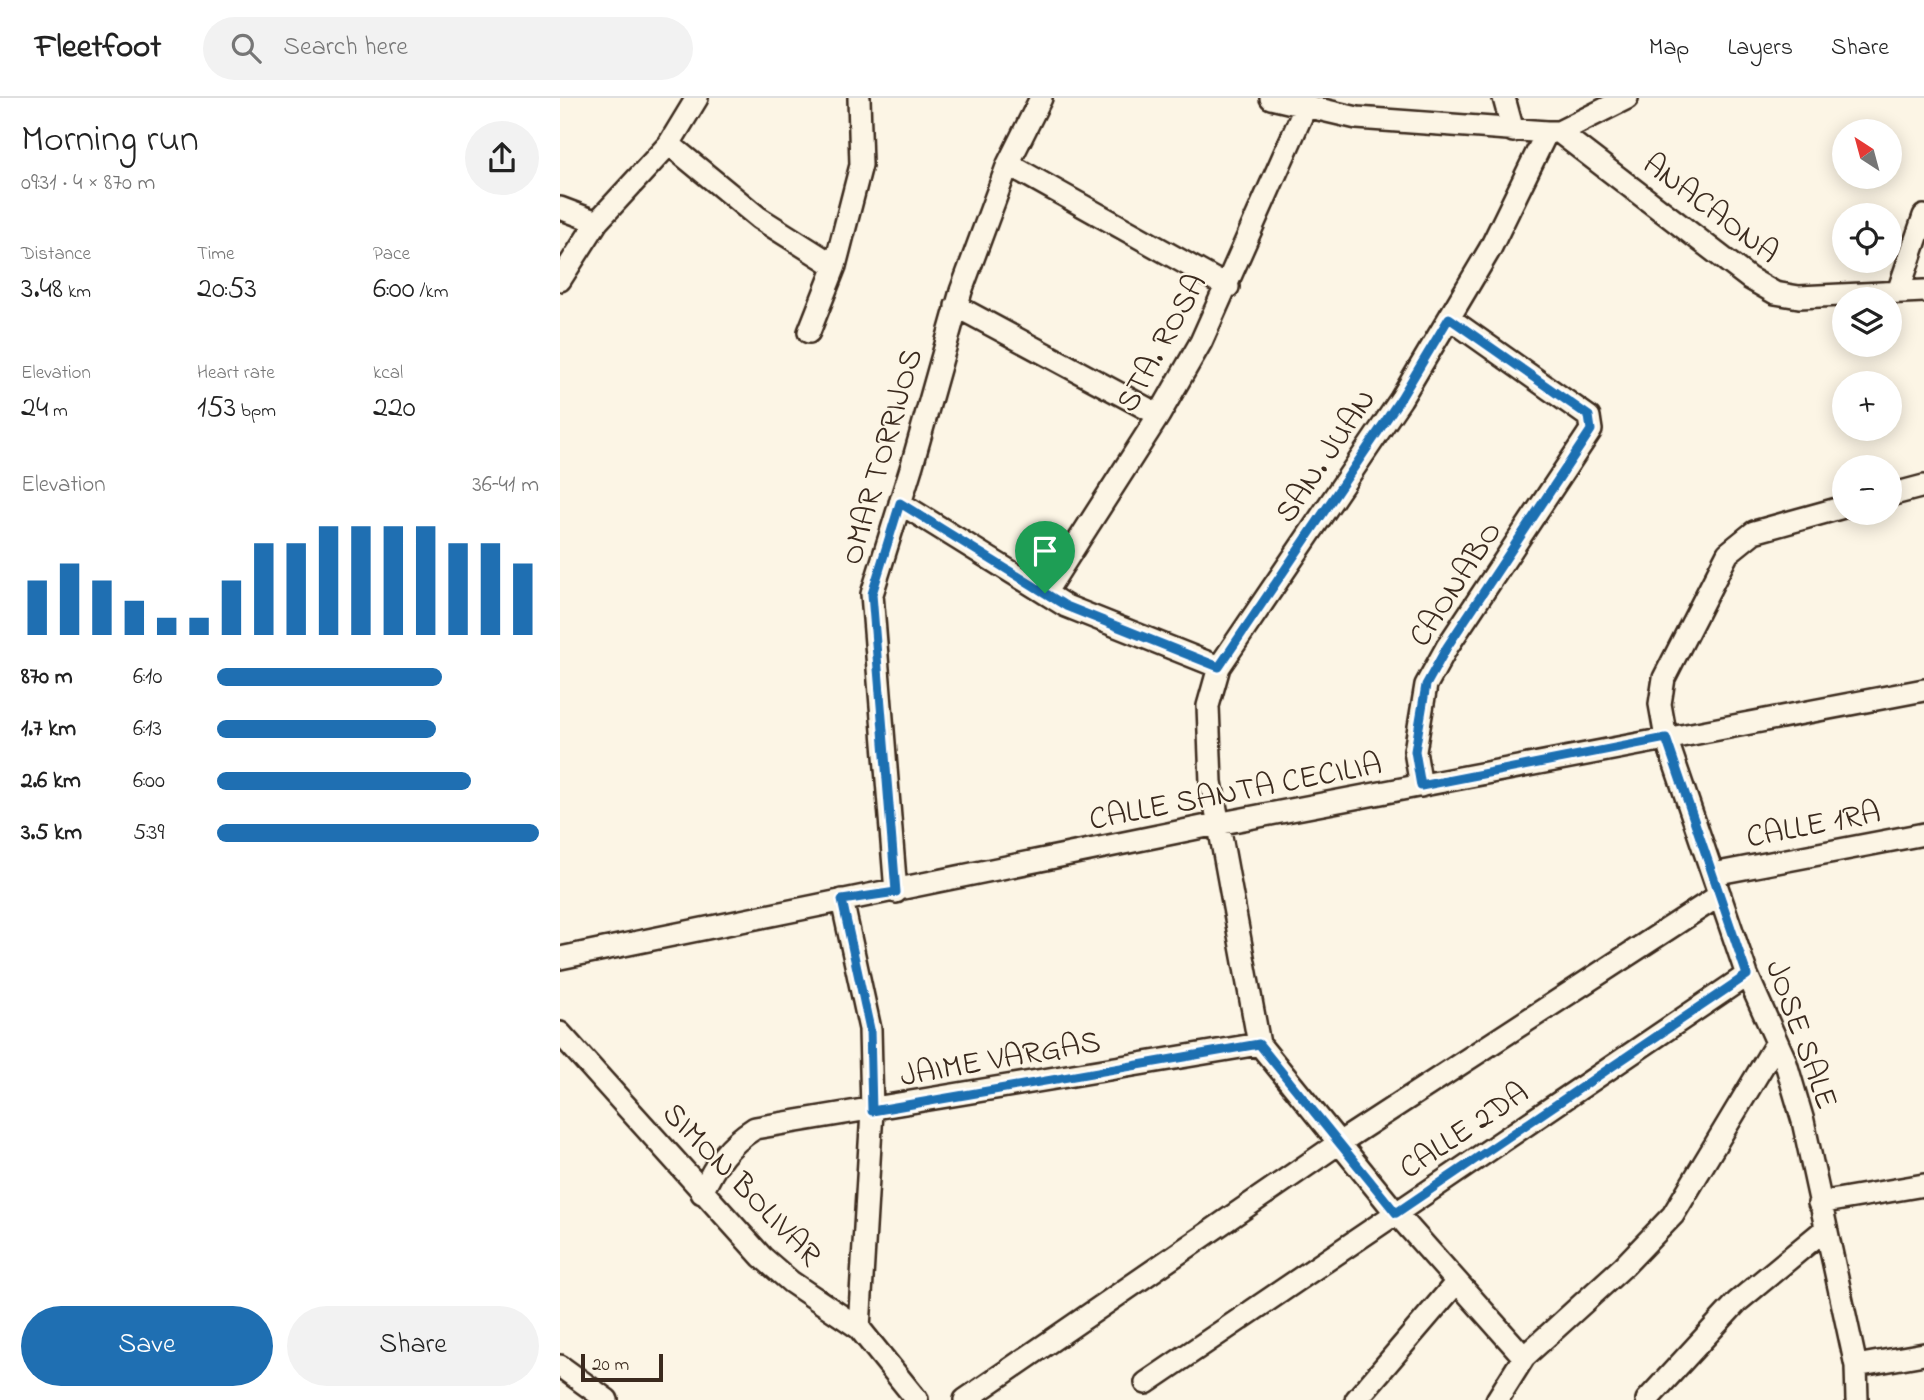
<!DOCTYPE html>
<meta charset="utf-8">
<style>
:root{--surface:#fff;--page:#f2f2f2;--text:#222;--muted:#767676;--line:#e0e0e0;--accent:#1f6fb2}
body{margin:0;font-family:"Indie Flower",sans-serif;background:var(--page);color:var(--text);height:100vh;display:flex;flex-direction:column;font-size:26px;white-space:nowrap}
*{box-sizing:border-box;margin:0}
p{font-size:23px;color:var(--muted)}
.icon{flex:none;width:38px;height:38px;fill:none;stroke:currentColor;stroke-width:2;stroke-linecap:round;stroke-linejoin:round}
.map{position:relative;flex:1;overflow:hidden}
.drawer{display:flex;flex-direction:column;background:var(--surface);width:560px}
.drawer>*{flex:none}
.needle{width:46px;rotate:324deg}
.fabs{position:absolute;left:1272px;top:21px;display:grid;gap:14px}
.fabs a{display:grid;place-items:center;width:70px;height:70px;border-radius:50%;background:var(--surface);box-shadow:0 4px 18px #0003;font-size:35px}
.scale{position:absolute;left:21px;bottom:18px;width:82px;box-sizing:border-box;padding-left:7px;border:4px solid #3b2a1e;border-top:0;font-size:19px;line-height:24px;white-space:nowrap;color:#3b2a1e;-webkit-text-stroke:5px #fcf5e5;paint-order:stroke}
.pin{position:absolute;display:grid;place-items:center;width:60px;height:60px;color:#fff;margin:-72px -30px;border-radius:50% 50% 50% 0;rotate:-45deg;box-shadow:0 0 7px #0007}
.pin .icon{rotate:45deg}
.round{display:grid;place-items:center;flex:none;width:74px;height:74px;border-radius:37px;background:var(--page)}
.head{display:flex;align-items:center;justify-content:space-between;height:119px;padding:0 21px}
h1{font-size:38px;font-weight:600;line-height:52px}
.metrics{display:grid;grid-template-columns:repeat(3,1fr);gap:10px;height:119px;padding:7px 21px}
.metrics div{display:grid;align-content:center}
.metrics b{font-size:30px;font-weight:600}
.metrics small{font-size:19px;font-weight:400}
.metrics p{font-size:19px}
.chart{height:196px;padding:14px 21px}
.chart p{display:flex;justify-content:space-between}
.chart svg{width:100%;height:126px;margin-top:7px;stroke:var(--accent);stroke-width:6}
.cta{display:flex;gap:14px;margin-top:auto;padding:14px 21px}
.cta a{flex:1;height:80px;border-radius:42px;background:var(--accent);color:#fff;font-size:28px;font-weight:600;line-height:80px;text-align:center}
.cta a+a{background:var(--page);color:var(--text)}
ul{padding:0 21px;list-style:none;font-size:23px}
li{display:grid;grid-template-columns:112px 84px 1fr;align-items:center;height:52px}
li i{height:18px;border-radius:9px;background:var(--accent)}
header{display:flex;align-items:center;gap:42px;box-sizing:border-box;height:98px;padding:0 35px;background:var(--surface);border-bottom:2px solid var(--line)}
header strong{font-size:33px}
nav{display:flex;gap:38px;margin-inline-start:auto;font-size:24px}
.search{width:490px;height:63px;background:var(--page);display:flex;align-items:center;gap:18px;box-sizing:border-box;padding:0 24px;border-radius:38px;color:var(--muted);font-size:26px}
main{display:flex;flex:1;min-height:0}
.map>svg:first-child{display:block}
.lines{fill:none;stroke-linecap:round;stroke-linejoin:round}
.street-casing{stroke:#3b2a1e;stroke-width:26}
.street{stroke:#fcf5e5;stroke-width:21}
.route-casing{stroke:#fff;stroke-width:14}
.route{stroke:#1f6fb2;stroke-width:9}
.labels{text-anchor:middle;stroke-width:5;stroke-linejoin:round;paint-order:stroke}
.street-label{font-size:32px;fill:#3b2a1e;stroke:#fcf5e5}
</style>
<header>
<strong>Fleetfoot</strong>
<div class="search"><svg class="icon" aria-label="search" viewBox="0 0 24 24"><circle cx="10" cy="10" r="6"/><path d="M15 15l6 6"/></svg>Search here</div>
<nav><a>Map</a><a>Layers</a><a>Share</a></nav>
</header>
<main>
<section class="drawer">
<div class="head"><div><h1>Morning run</h1><p>09:31 · 4 × 870 m</p></div><a class="round"><svg class="icon" aria-label="share" viewBox="0 0 24 24"><path d="M12 15V3M7 8l5-5 5 5M5 13v7h14v-7"/></svg></a></div>
<div class="metrics">
<div><p>Distance</p><b>3.48<small> km</small></b></div>
<div><p>Time</p><b>20:53</b></div>
<div><p>Pace</p><b>6:00<small> /km</small></b></div>
</div>
<div class="metrics">
<div><p>Elevation</p><b>24<small> m</small></b></div>
<div><p>Heart rate</p><b>153<small> bpm</small></b></div>
<div><p>kcal</p><b>220</b></div>
</div>
<div class="chart"><p><span>Elevation</span>36–41 m</p>
<svg viewBox="0 0 160 44" preserveAspectRatio="none"><path d="M5 44V25M15 44V19M25 44V25M35 44V32M45 44V38M55 44V38M65 44V25M75 44V12M85 44V12M95 44V6M105 44V6M115 44V6M125 44V6M135 44V12M145 44V12M155 44V19"/></svg>
</div>
<ul>
<li><b>870 m</b>6:10<i style="width:70%"></i></li>
<li><b>1.7 km</b>6:13<i style="width:68%"></i></li>
<li><b>2.6 km</b>6:00<i style="width:79%"></i></li>
<li><b>3.5 km</b>5:39<i style="width:100%"></i></li>
</ul>
<div class="cta"><a>Save</a><a>Share</a></div>
</section>
<div class="map">
<svg width="1364" height="1302" viewBox="0 0 1364 1302">
<rect width="100%" height="100%" fill="#fcf5e5"/>
<filter id="ink" filterUnits="userSpaceOnUse"><feTurbulence type="fractalNoise" baseFrequency=".0143" numOctaves="2"/><feDisplacementMap in="SourceGraphic" scale="14" xChannelSelector="R" yChannelSelector="G"/><feConvolveMatrix kernelMatrix="1 2 1 2 8 2 1 2 1" color-interpolation-filters="sRGB"/></filter>
<g filter="url(#ink)">
<g class="lines">
<!-- street casing -->
<g class="street-casing">
<path id="street" d="M711,0L797,20L987,34H999L1067,0
M944,0L953,33
M999,34L1189,180L1215,195L1239,199L1364,193
M109,46L199,120L275,168
M448,66L668,189
M0,110L37,124
M0,182L37,124L109,46L137,0
M1338,194L1364,118
M396,208L599,317
M249,234L275,168L301,67L299,0
M1330,397L1364,388
M340,405L506,508L659,569
M1284,409L1194,434L1168,455L1104,580L1100,606L1106,640L1187,877L1225,962L1243,1023L1296,1268L1297,1302
M485,495L599,317L641,244L745,10
M861,688L855,653L866,587L887,549L1031,332L1029,319L889,220
M1153,776L1364,736
M336,794L312,496L352,367L401,193L448,66L481,0
M282,802L310,931L312,1013L299,1230
M0,860L657,726L1364,592
M0,935L202,1159L231,1184L299,1230L357,1302
M142,1095C155,1066 168,1047 195,1030L699,946
M1259,1105L1364,1087
M964,1259L836,1115L699,946L651,684L648,608L659,569L841,301L930,151L987,34
M0,1268L47,1302
M1296,1268L1364,1256
M586,1285L1187,877
M405,1302L779,1045L1160,797
M796,1302L896,1185
M937,1302L964,1259L1064,1168L1113,1117L1217,944
M1087,1302L1177,1204L1264,1132"/>
</g>
<!-- street -->
<use href="#street" class="street"/>
</g>
</g>
<g class="lines" filter="url(#ink)">
<!-- route casing -->
<g class="route-casing">
<path id="route" d="M889,220L1029,318L1031,332L887,549L866,587L855,653L861,688L1106,640L1187,877L836,1115L699,946L312,1013L310,931L282,802L336,794L312,496L340,405L506,508L659,569L841,300Z"/>
</g>
<!-- route -->
<use href="#route" class="route"/>
</g>
<g class="labels">
<!-- street labels -->
<g class="street-label">
<text transform="translate(1152 109) rotate(37)" y="11">ANACAONA</text>
<text transform="translate(600 244) rotate(-61)" y="11">STA. ROSA</text>
<text transform="translate(764 357) rotate(-56)" y="11">SAN. JUAN</text>
<text transform="translate(320 358) rotate(-74)" y="11">OMAR TORRIJOS</text>
<text transform="translate(894 485) rotate(-57)" y="11">CAONABO</text>
<text transform="translate(675 692) rotate(-11)" y="11">CALLE SANTA CECILIA</text>
<text transform="translate(1253 725) rotate(-11)" y="11">CALLE 1RA</text>
<text transform="translate(1243 936) rotate(70)" y="11">JOSE SALE</text>
<text transform="translate(440 959) rotate(-10)" y="11">JAIME VARGAS</text>
<text transform="translate(903 1031) rotate(-34)" y="11">CALLE 2DA</text>
<text transform="translate(183 1085) rotate(46)" y="11">SIMON BOLIVAR</text>
</g>
</g>
</svg>
<div class="fabs">
<a><svg class="needle" viewBox="-14 -14 28 28"><path d="M0-13l5 13h-10z" fill="#e53935"/><path d="M0 13l5-13h-10z" fill="#767676"/></svg></a>
<a><svg class="icon" aria-label="locate" viewBox="0 0 24 24"><circle cx="12" cy="12" r="6"/><path d="M12 2v4M12 18v4M2 12h4M18 12h4"/></svg></a>
<a><svg class="icon" aria-label="layers" viewBox="0 0 24 24"><path d="M12 4l9 5-9 5-9-5zM3 14l9 5 9-5"/></svg></a>
<a>+</a>
<a>−</a>
</div>
<div class="scale">20 m</div>
<div class="pin" style="left:485px;top:495px;background:#1e9e55"><svg class="icon" aria-label="arrive" viewBox="0 0 24 24"><path d="M6 21V4h12l-3 4 3 4H6"/></svg></div>
</div>
</main>
